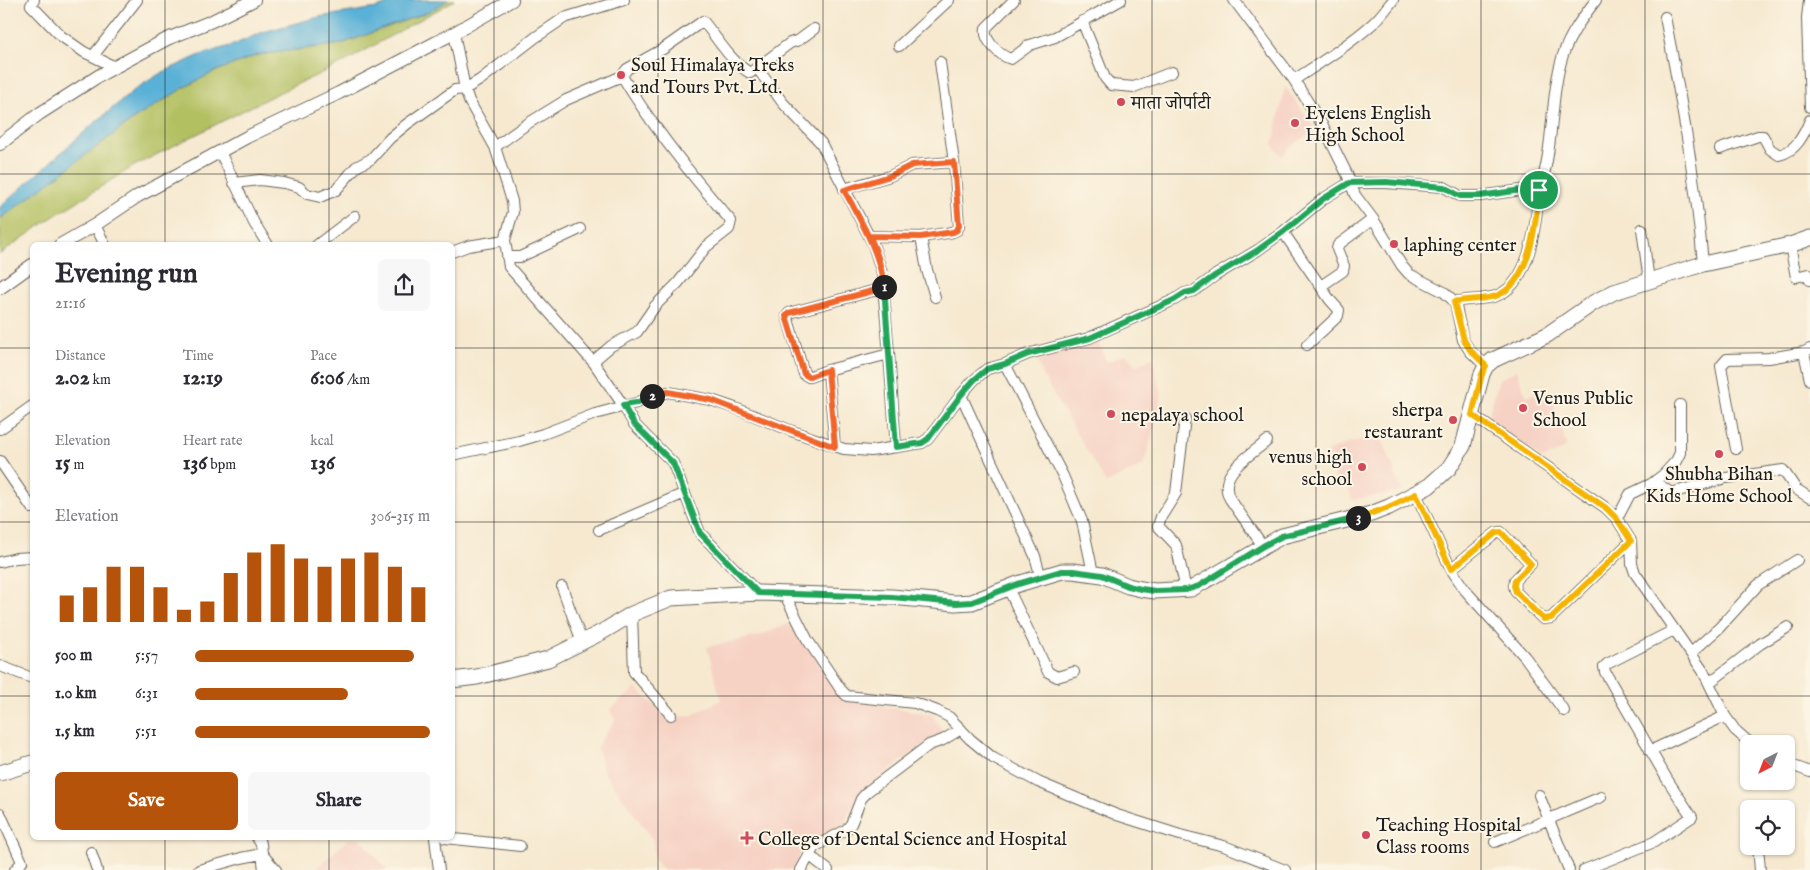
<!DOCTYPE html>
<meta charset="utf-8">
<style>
:root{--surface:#fff;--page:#f7f7f7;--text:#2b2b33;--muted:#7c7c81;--accent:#b45309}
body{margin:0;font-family:"IM FELL English","Noto Serif Devanagari",serif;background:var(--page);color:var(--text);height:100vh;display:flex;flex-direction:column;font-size:19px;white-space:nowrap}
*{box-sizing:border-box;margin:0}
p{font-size:16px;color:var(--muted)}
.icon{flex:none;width:28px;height:28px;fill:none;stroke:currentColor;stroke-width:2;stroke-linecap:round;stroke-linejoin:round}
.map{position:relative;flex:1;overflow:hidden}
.drawer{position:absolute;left:30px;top:242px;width:425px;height:598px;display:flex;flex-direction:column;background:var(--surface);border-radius:8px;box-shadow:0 1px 4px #0004}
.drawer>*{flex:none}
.needle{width:32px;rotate:222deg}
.tools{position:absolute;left:1740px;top:735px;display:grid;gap:10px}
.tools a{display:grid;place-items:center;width:55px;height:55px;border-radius:8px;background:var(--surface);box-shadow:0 1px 4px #0004;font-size:25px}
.pin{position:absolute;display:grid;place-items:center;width:42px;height:42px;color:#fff;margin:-21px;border:2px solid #fff;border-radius:50%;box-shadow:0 1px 5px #0007}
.km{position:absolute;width:25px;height:25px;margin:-12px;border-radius:50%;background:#222;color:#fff;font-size:14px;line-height:25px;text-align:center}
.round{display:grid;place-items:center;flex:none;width:52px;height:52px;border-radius:8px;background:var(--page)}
.summary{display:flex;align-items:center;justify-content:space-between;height:85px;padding:0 25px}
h1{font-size:28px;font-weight:700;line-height:38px}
.stats{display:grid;grid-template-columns:repeat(3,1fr);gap:8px;height:85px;padding:5px 25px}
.stats div{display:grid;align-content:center}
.stats b{font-size:21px;font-weight:700}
.stats small{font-size:14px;font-weight:400}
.stats p{font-size:14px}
.chart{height:140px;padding:10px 25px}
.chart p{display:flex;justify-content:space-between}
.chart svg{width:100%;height:90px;margin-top:5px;stroke:var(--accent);stroke-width:6}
.button{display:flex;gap:10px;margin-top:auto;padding:10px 25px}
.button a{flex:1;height:58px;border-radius:8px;background:var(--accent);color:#fff;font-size:20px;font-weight:700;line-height:58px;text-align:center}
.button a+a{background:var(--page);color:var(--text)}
ul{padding:0 25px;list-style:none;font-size:16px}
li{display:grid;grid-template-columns:80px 60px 1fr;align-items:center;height:38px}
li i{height:12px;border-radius:6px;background:var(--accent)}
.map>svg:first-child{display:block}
.built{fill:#f6d2c4}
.green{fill:#b3c062;stroke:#686e3f}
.water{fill:#5ab1d7;stroke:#3b667a}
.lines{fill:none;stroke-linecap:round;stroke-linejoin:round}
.minor-casing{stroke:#68645b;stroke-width:12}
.tertiary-casing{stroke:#68645b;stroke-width:14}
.secondary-casing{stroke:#68645b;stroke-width:17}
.minor{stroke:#fff;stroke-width:10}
.tertiary{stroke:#fff;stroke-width:12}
.secondary{stroke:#fff;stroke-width:15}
.split-1-casing{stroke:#fff;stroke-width:10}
.split-2-casing{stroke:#fff;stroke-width:10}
.split-3-casing{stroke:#fff;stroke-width:10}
.split-4-casing{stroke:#fff;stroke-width:10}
.split-1{stroke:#22a559;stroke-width:6}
.split-2{stroke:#f0652b;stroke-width:6}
.split-3{stroke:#22a559;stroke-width:6}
.split-4{stroke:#f5b400;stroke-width:6}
.grid{fill:none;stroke:#1c1c1c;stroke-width:1;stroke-opacity:0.55}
.poi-dot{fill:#d1495b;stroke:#fcf5e5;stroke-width:2}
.labels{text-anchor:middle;stroke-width:4;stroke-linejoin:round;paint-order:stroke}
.poi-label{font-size:19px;fill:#1c1c1c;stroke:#fcf5e5;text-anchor:start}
</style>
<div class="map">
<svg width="1810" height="870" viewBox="0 0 1810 870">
<rect width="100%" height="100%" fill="#fcf5e5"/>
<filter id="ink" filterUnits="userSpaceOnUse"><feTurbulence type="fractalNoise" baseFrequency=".02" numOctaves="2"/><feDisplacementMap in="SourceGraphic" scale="10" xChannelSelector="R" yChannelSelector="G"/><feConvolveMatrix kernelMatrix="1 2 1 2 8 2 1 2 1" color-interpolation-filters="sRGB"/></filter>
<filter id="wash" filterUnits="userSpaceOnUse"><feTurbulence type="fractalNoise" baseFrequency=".0096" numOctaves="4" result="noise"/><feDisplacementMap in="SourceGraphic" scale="20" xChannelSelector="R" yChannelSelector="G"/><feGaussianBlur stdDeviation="1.12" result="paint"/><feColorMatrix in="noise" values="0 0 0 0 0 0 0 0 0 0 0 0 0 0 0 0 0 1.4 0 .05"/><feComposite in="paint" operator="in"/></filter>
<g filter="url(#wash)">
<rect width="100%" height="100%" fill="#f6e9d0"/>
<!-- built -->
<path class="built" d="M1285,86L1316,129L1289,148L1282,156L1273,145Z
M1097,339L1107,362L1126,354L1136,366L1152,357L1162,394L1153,433L1143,466L1106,483L1042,375L1038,361Z
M1517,370L1526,396L1550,390L1567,447L1543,459L1487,420L1499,379Z
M1365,438L1383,441L1402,491L1352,500L1347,483L1337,484L1327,451Z
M793,622L842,700L932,714L945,735L932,738L867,787L852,806L844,824L804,847L793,870H664L654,858L653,840L604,772L597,747L615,720L610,710L636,688L668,719L692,715L721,700L707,647L759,636Z
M350,838H360L388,870H314Z"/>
<!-- green -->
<path class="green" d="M448,0H455L341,64L274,95L134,166L51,218L0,254V219L135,118L183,88L216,71L258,55L341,44L428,12Z"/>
<!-- water -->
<path class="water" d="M397,0H448L428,12L341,44L258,55L216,71L183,88L135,118L0,219V207L91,126L137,88L161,73L200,55L233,45L263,32L319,17L377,8Z"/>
</g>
<g filter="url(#ink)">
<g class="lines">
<!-- minor casing -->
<g class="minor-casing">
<path id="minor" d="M34,0L31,5L61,36L84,52L115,67
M1014,0L986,28C983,40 1000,56 1011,59L1030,45L1055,37L1121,0
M1234,0L1294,80L1323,126L1347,174L1355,195L1373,219L1402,266L1409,274L1444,292L1455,302L1463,340L1470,351L1486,366
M1809,0L1807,18L1810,107
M1665,17C1681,99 1696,181 1703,264
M1082,21L1105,78L1111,85L1134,87L1172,72
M454,33L465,89L469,101L495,147L512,201L513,212L505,240L509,267L594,363L623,405L634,424L673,463L700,533L758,593
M899,46L949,0
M93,56L137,0
M757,68L783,103L821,143L873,244L882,273L889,354
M1294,80C1320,63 1346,47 1370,26C1379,19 1386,9 1393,0
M495,147L527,124L566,100L622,76
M1720,149L1758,136H1763L1770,149L1779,155C1796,151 1804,135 1810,120
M220,152L254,223L268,245
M234,183L260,180L284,183L299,187L307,194L320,197L336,190L356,167L371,159L390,138L407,124L455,90L465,89L480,80L536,37L564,18L624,0
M844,189L890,176L912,165L954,162
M95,225L105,245
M1642,229L1649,281
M1283,232L1330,300L1339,310L1338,316L1307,345
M869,236L921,237L953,232L957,230L959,226L954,162L940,62
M921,237L927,270L935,297
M317,245L355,216
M1790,245L1796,277L1808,274L1810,280
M452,252L468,246L505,240
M507,257H520L580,229
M1321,286L1343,271L1344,266L1337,249L1338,245L1373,219
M1455,302C1468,299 1483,300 1496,296C1531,284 1536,222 1539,191
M1804,352L1810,380
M594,363L597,358L611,346L637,332L655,306L678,283L706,247L729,229L731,221C691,175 653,128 622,76L627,69L663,49L703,21C718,39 730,61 750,73L790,43L799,40L814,29
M1005,364L1063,476L1082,521L1093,573
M828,370L809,377L804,374L787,316L789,313L884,288
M961,395L1035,556L1041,578
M1472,415L1606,508L1617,519L1631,541L1632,564L1635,573L1703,671L1725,716L1735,730L1751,744
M1185,418L1176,493L1161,517L1158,526L1176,545L1186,590
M0,429L32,406
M835,447L828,370L889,354L896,447
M1736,449L1721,366L1727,359L1769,358L1804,352L1810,349
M452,455L519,441L543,434L595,414L636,403L651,397L668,392L711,400L735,408L792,431L844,449L871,451L922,443L928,439L961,395L974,380L987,369L1005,364L1028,354L1089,338L1174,300L1185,293L1194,291L1216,275L1258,250L1283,232L1323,199L1349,183H1386L1444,187L1460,196H1480L1521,190L1539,191C1555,147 1549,99 1563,55C1570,34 1583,17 1596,0
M0,461L32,508
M1651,484L1660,485L1671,493L1726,478L1783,470L1796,489L1810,498
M1416,494L1451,569L1465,590L1525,657L1564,711
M1617,519L1630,494L1651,484L1663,475L1676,461L1680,453V405
M599,530L685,493
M1263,546L1230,499C1216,473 1250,456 1267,441
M0,562L16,558L32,557
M1451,569L1496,533L1501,532L1531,564L1515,580L1514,586L1516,592L1543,619L1551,618L1631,541
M562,587L582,642
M1008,588L1048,672L1057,677L1074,672
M784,593L807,639L841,690L847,696L915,703L937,711L949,717L970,739L993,758L1038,782L1117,815L1180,835L1224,846L1285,870
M632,614L634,672L671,715
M1691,653L1719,628L1758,585L1797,560
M0,666L32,678
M1709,683L1760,644L1788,627
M1650,751L1725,716
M1786,763L1810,772
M1539,795L1569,870
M0,813L22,862L15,870
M257,838L261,844L264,870
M435,838L439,870
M445,838L520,846
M1495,842L1601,797
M1758,846L1760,870
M91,852L97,870
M809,855L828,870
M199,870L241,858L262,854L276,870
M801,870L814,847L846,830L851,824L861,799L868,791L929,745L943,740L961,729
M1584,870L1654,842L1692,817L1667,779L1605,672L1604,667L1607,664L1674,630"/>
</g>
<!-- tertiary casing -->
<g class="tertiary-casing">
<path id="tertiary" d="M0,144L39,114L100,75L167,39L212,21L254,0
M60,245L95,225L138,196L247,137L339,93L454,33L512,0
M0,288L32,265"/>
</g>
<!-- secondary casing -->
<g class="secondary-casing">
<path id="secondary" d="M452,680L477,677L548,659L602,632L632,614L671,598L758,593L892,597L955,603L972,602L1018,584L1062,571H1073L1102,575L1128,586L1141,589L1155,591L1191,589L1282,536L1371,514L1389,507L1429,486L1449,468L1463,446L1482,374L1486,366L1493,360L1547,335L1593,303L1614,292L1703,264L1790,245L1810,238
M0,773L32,763"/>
</g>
<!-- minor -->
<use href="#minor" class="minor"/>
<!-- tertiary -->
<use href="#tertiary" class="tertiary"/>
<!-- secondary -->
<use href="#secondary" class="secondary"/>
</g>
</g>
<g class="lines" filter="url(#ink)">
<!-- split-1 casing -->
<g class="split-1-casing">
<path id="split-1" d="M884,287L896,447L922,443L928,439L961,395L974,380L987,369L1005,364L1028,354L1090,338L1174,300L1185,293L1194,291L1216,275L1258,250L1283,232L1323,199L1349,183L1386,182L1444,187L1460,196H1480L1521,190H1539"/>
</g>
<!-- split-2 casing -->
<g class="split-2-casing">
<path id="split-2" d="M652,396L668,392L711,400L835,447L828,370L809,377L804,374L786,316L789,313L884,288C882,270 878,252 869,236L921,237L953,232L957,230L959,226L954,162L912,165L890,176L844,190C861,221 879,251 884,287"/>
</g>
<!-- split-3 casing -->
<g class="split-3-casing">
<path id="split-3" d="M652,396L636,403L623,405L634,424L673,463L700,533L758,593L892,597L956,603L972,602L1018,584L1062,571H1073L1102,575L1128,586L1141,589L1155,591L1186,590L1199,586L1263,546L1282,536L1358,518"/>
</g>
<!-- split-4 casing -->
<g class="split-4-casing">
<path id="split-4" d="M1358,518L1389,507L1416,494L1451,569L1496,533L1501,532L1531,564L1515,580L1514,586L1516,592L1543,619L1551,618L1631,541L1617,519L1606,508L1472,415L1482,374L1486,366L1470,350L1464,340L1454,302C1468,299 1483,300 1496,296C1531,283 1536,222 1539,190"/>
</g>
<!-- split-1 -->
<use href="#split-1" class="split-1"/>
<!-- split-2 -->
<use href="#split-2" class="split-2"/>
<!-- split-3 -->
<use href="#split-3" class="split-3"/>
<!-- split-4 -->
<use href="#split-4" class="split-4"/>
</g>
<!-- grid -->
<path class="grid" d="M165,0V245M329,0V245M494,0V870M658,0V870M823,0V870M987,0V870M1152,0V870M1316,0V870M1481,0V870M1645,0V870M0,174H1810M0,348H32M452,348H1810M0,522H32M452,522H1810M0,696H32M452,696H1810M165,838V870M329,838V870"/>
<!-- markers -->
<g class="poi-dot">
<circle cx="621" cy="75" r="5"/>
<circle cx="1121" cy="102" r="5"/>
<circle cx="1295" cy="123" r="5"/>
<circle cx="1394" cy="244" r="5"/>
<circle cx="1523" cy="408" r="5"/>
<circle cx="1111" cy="414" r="5"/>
<circle cx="1453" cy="420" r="5"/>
<circle cx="1719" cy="454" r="5"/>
<circle cx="1362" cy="467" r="5"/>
<circle cx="1366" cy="835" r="5"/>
<path d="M744.5 830.5h5v5h5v5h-5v5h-5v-5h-5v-5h5z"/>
</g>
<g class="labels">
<!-- poi labels -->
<g class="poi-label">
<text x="631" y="71">Soul Himalaya Treks<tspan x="631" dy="22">and Tours Pvt. Ltd.</tspan></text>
<text x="1131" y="109">माता जोर्पाटी</text>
<text x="1305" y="119">Eyelens English<tspan x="1305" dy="22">High School</tspan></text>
<text x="1404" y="251">laphing center</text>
<text x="1533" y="404">Venus Public<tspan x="1533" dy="22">School</tspan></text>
<text x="1443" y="416" text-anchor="end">sherpa<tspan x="1443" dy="22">restaurant</tspan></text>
<text x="1121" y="421">nepalaya school</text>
<text x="1352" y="463" text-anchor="end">venus high<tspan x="1352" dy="22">school</tspan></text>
<text x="1719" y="480" text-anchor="middle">Shubha Bihan<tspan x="1719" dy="22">Kids Home School</tspan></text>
<text x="1376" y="831">Teaching Hospital<tspan x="1376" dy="22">Class rooms</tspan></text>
<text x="758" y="845">College of Dental Science and Hospital</text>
</g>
</g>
</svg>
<div class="tools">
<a><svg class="needle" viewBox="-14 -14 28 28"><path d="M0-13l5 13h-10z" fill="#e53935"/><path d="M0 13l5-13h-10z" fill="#7c7c81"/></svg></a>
<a><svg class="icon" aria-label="locate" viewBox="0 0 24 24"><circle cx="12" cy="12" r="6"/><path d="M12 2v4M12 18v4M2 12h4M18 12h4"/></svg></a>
</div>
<div class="pin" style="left:1539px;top:190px;background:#1e9e55"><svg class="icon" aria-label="arrive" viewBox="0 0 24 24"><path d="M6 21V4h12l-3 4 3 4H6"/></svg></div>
<b class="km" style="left:884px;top:287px">1</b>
<b class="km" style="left:652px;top:396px">2</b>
<b class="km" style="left:1358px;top:518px">3</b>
<section class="drawer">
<div class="summary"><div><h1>Evening run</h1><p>21:16</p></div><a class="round"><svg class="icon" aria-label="share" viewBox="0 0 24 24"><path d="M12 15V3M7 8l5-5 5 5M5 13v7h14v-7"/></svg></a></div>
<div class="stats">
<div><p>Distance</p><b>2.02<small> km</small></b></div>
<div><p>Time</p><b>12:19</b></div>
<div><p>Pace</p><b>6:06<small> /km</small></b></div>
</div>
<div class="stats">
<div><p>Elevation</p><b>15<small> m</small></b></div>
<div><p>Heart rate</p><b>136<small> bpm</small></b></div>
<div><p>kcal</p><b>136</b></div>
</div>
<div class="chart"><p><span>Elevation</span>306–315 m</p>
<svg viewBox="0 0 160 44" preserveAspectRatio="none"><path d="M5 44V31M15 44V27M25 44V17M35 44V17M45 44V27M55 44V38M65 44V34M75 44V20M85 44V10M95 44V6M105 44V13M115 44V17M125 44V13M135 44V10M145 44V17M155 44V27"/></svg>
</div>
<ul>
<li><b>500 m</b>5:57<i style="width:93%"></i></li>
<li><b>1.0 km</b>6:31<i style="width:65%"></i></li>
<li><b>1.5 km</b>5:51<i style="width:100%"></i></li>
</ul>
<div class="button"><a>Save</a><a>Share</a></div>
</section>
</div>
